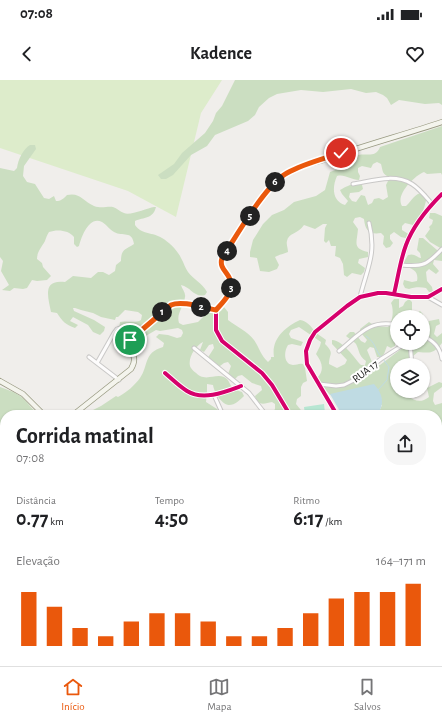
<!DOCTYPE html>
<html lang="pt">
<meta charset="utf-8">
<style>
:root{--surface:#fff;--page:#f6f6f6;--text:#202124;--muted:#757577;--line:#e0e0e0;--accent:#ea580c}
body{margin:0;font-family:"Alegreya Sans",sans-serif;background:var(--page);color:var(--text);height:100vh;display:flex;flex-direction:column;font-size:15px;white-space:nowrap}
*{box-sizing:border-box;margin:0}
p{font-size:13px;color:var(--muted)}
.icon{flex:none;width:22px;height:22px;fill:none;stroke:currentColor;stroke-width:2;stroke-linecap:round;stroke-linejoin:round}
.map{position:relative;flex:1;overflow:hidden}
.drawer{position:absolute;left:0px;top:330px;width:442px;height:256px;display:flex;flex-direction:column;background:var(--surface);border-radius:16px 16px 0 0;box-shadow:0 1px 3px #0004}
.drawer>*{flex:none}
.buttons{position:absolute;left:390px;top:230px;display:grid;gap:8px}
.buttons a{display:grid;place-items:center;width:40px;height:40px;border-radius:50%;background:var(--surface);box-shadow:0 1px 3px #0004;font-size:20px}
.pin{position:absolute;display:grid;place-items:center;width:34px;height:34px;color:#fff;margin:-17px;border:2px solid #fff;border-radius:50%;box-shadow:0 1px 4px #0007}
.km{position:absolute;width:20px;height:20px;margin:-10px;border-radius:50%;background:#222;color:#fff;font-size:11px;line-height:20px;text-align:center}
.round{display:grid;place-items:center;flex:none;width:42px;height:42px;border-radius:16px;background:var(--page)}
.headline{display:flex;align-items:center;justify-content:space-between;height:68px;padding:0 16px}
h1{font-size:22px;font-weight:700;line-height:30px}
.figures{display:grid;grid-template-columns:repeat(3,1fr);gap:6px;height:68px;padding:4px 16px}
.figures div{display:grid;align-content:center}
.figures b{font-size:20px;font-weight:700}
.figures small{font-size:11px;font-weight:400}
.figures p{font-size:11px}
.chart{height:112px;padding:8px 16px}
.chart p{display:flex;justify-content:space-between}
.chart svg{width:100%;height:72px;margin-top:4px;stroke:var(--accent);stroke-width:6}
.status{display:flex;justify-content:space-between;align-items:center;height:28px;padding:0 20px;background:var(--surface);direction:ltr}
.status svg{height:11px;fill:currentColor}
header{display:flex;justify-content:space-between;align-items:center;height:52px;padding:0 16px;background:var(--surface);font-size:18px;font-weight:700}
.dock{display:flex;justify-content:space-around;align-items:center;height:56px;border-top:1px solid var(--line);background:var(--surface);font-size:11px;color:var(--muted)}
.dock a{display:grid;justify-items:center;gap:2px}
.dock .selected{color:var(--accent)}
.map>svg:first-child{display:block}
.grass{fill:#ddeccb}
.forest{fill:#cbdec1;fill-rule:evenodd}
.pitch{fill:#b7e6d2}
.water{fill:#bfdbe3}
.lines{fill:none;stroke-linecap:round;stroke-linejoin:round}
.stream{stroke:#bfdbe3;stroke-width:1}
.minor-casing{stroke:#c9c8c7;stroke-width:5}
.tertiary-casing{stroke:#c9c8c7;stroke-width:6}
.secondary-casing{stroke:#999a82;stroke-width:6}
.minor{stroke:#fdfcfc;stroke-width:3}
.tertiary{stroke:#fdfcfc;stroke-width:4}
.secondary{stroke:#f4f4ed;stroke-width:4.5}
.cycleway-casing{stroke:#fff;stroke-width:6}
.cycleway{stroke:#d6006c;stroke-width:4}
.route-casing{stroke:#fff;stroke-width:8}
.route{stroke:#ea580c;stroke-width:5}
.labels{text-anchor:middle;stroke-width:4;stroke-linejoin:round;paint-order:stroke}
.street-label{font-size:11px;fill:#222;stroke:#fff}
</style>
<div class="status"><b>07:08</b><svg viewBox="0 0 49 12"><path d="M0 12V9h3v3zM5 12V6h3v6zM10 12V3h3v9zM15 12V0h3v12zM26 1h20v11H26zM47 4h2v5h-2z"/></svg></div>
<header><svg class="icon" aria-label="back" viewBox="0 0 24 24"><path d="M15 5l-7 7 7 7"/></svg>Kadence<svg class="icon" aria-label="heart" viewBox="0 0 24 24"><path d="M12 20l-8-8c-3-5 5-10 8-4 3-6 11-1 8 4z"/></svg></header>
<div class="map">
<svg width="442" height="586" viewBox="0 0 442 586">
<rect width="100%" height="100%" fill="#f0eeeb"/>
<!-- grass -->
<path class="grass" d="M0,0H222L201,33L176,137L128,111L0,68Z"/>
<!-- forest -->
<path class="forest" d="M235,0H442V25L439,23L425,24L399,20L391,25L387,18L383,15L376,12L366,13L351,9L323,12L301,10L277,14L269,18L259,27L255,35L248,41L215,55L207,66L191,75L173,95L166,99H161L158,95L174,84L182,73L205,53L213,41L216,33L222,26Z
M442,46V95L441,93L427,94L424,92C414,96 395,115 402,126H406C413,120 416,110 427,114C426,125 422,137 413,145L405,143L402,146V150L410,155V159L401,157L394,152L390,155V159L393,163L390,167L386,168L383,164L384,156L381,153C369,155 365,150 364,139L360,137L355,138L353,142L358,149C357,163 352,168 368,172V177L359,179L358,183L365,188L364,192L361,195L352,193L347,197L344,195L343,184L340,178L335,176L336,166H331L329,160L326,163L324,161L325,148L327,144H323L315,149L304,145C298,154 288,153 287,161C286,164 288,168 288,172C284,174 280,174 275,177L279,185L277,189L269,192L260,191L257,178L250,177V172L253,160L263,144L272,135L284,130L294,122L316,116L325,110L330,92L338,89H348L358,75C368,73 376,78 380,67ZM377,82L381,84C383,91 382,95 390,97L386,105L388,117L383,120L379,118L374,119L372,123L368,125L365,116L361,115L356,122L352,121L349,117L350,113L359,112L363,109L362,105C354,102 347,106 340,110L342,114L348,121L345,125C332,121 332,107 337,96C345,94 351,100 359,100L360,96L358,92V88L362,86L371,88L373,84Z
M30,65H35L36,69L24,86L23,96L27,102L35,104L44,118L49,119L54,116L56,121C61,121 63,119 67,115C80,112 83,121 94,126C102,129 107,126 113,127C117,128 120,132 124,133C130,136 147,128 154,127H156C153,139 144,137 135,141V145C142,155 153,152 162,158C169,162 178,171 181,178C184,183 185,188 188,192C193,199 202,203 207,212L205,215C194,218 191,207 181,205C182,209 186,213 185,217C184,227 176,233 179,243L183,245L198,242L207,233C215,232 219,235 224,227L228,232V240C237,247 247,251 254,260C259,267 261,276 268,282L271,279V277H274C271,259 285,247 300,240C307,241 311,246 315,252C318,255 323,257 326,260L325,264C335,274 329,273 329,284L337,288L345,284L347,280L332,264V260C344,261 353,277 361,285H365L366,281C358,275 360,272 356,264C354,261 349,259 346,256L350,252H354L361,261L365,263L367,260L361,253L360,249L369,242L375,246L388,247C393,242 394,229 391,223L394,219H399V228L403,226L405,222L409,219L412,222V231L417,233L420,231L423,234L422,237H397V255L395,257V266L391,268L387,266L384,274L381,277H377L374,268L370,267L367,270L372,282L376,286L380,285L409,263H423V255L426,254L427,245L429,241L439,239L440,244L436,246L434,254L437,257L442,253V263C433,274 431,273 418,272L402,285H397V311C408,312 415,328 429,317L427,308L439,302L442,303V307L434,313L433,321L435,325L442,323V354L437,348V335H375L379,332L382,325L330,315L319,302L317,298C325,290 322,282 316,274L320,266L321,262L299,247L291,250L289,254L291,258L303,262L301,266L292,264L288,265C284,271 283,284 293,285C297,285 299,283 303,284L305,288L307,301L303,303L301,307V316L297,319L296,324L305,335H271L275,329V324L272,322C264,324 257,326 255,316L262,310L261,306L252,303L242,295L238,296L235,299L231,297L228,294L231,286L228,282L224,283L216,289L209,283L207,279L214,268L213,264L209,265L204,272L200,270L203,262C196,265 186,280 191,288C192,290 197,294 200,296C208,300 216,294 224,297C230,300 229,305 234,309C236,310 239,311 242,312L244,316C240,320 235,325 229,325C221,324 214,312 213,305L207,304V313L206,322L217,329L222,335H85L87,333L101,326L116,316L118,317C126,313 135,305 140,298C149,285 143,273 163,267L164,263L156,257L159,254L168,255L177,258L181,257L183,253L182,250L178,248L160,251L156,250L144,257L136,278L132,276C131,272 129,267 127,263C122,254 118,254 120,242C127,240 134,244 141,240L142,235L138,232L125,230L118,237H116L115,240L101,237L93,233L81,230L75,228H73L74,231L94,240L105,247L104,251L100,255L93,252L88,245L73,237L70,241L78,245L75,248C66,245 62,241 57,233L51,232C48,217 42,199 65,202L73,196L91,198L98,192H103L109,195L115,191L116,185L121,181C121,169 125,170 134,164C132,150 123,157 114,152C110,150 107,145 102,142C89,135 81,158 79,166L77,167L74,164V157C69,150 57,149 49,152C47,155 46,158 45,161C41,168 37,172 37,179L42,183L43,187L51,196L47,200L37,201L32,200L27,208L23,209L14,208L10,211L2,210L9,205L1,191L3,181L0,177V88L14,91L17,88C18,80 23,69 30,65Z
M430,133H435L442,136V169L430,162L425,156L430,149L429,147L432,144L433,140L429,138Z
M419,158H423L437,170L442,172V181L434,180L433,184L439,191L436,194L429,189L426,192L427,201L432,207L433,212H429L426,208C421,207 414,207 409,209L405,208L403,204L404,200L412,202L417,201C419,192 413,188 405,187L404,182L408,175C415,173 416,177 421,178L420,173L417,170Z
M0,307C14,312 21,314 30,326C33,330 37,332 40,335H5V388L0,384Z
M442,418V586H296L298,581H437V421Z
M0,454L5,458V581H148L146,586H0Z"/>
<!-- pitch -->
<path class="pitch" d="M324,324L325,333L305,335L304,327Z"/>
<!-- water -->
<path class="water" d="M374,304C383,314 385,324 377,335H342L330,314Z"/>
<g class="lines">
<!-- stream -->
<path class="stream" d="M366,256C377,264 373,267 381,277
M378,310L387,300L389,287L383,279"/>
<!-- minor casing -->
<g class="minor-casing">
<path id="minor" d="M353,104C372,101 394,93 412,104C420,109 426,117 432,124
M401,185C423,187 427,185 442,169
M394,214C398,198 400,181 406,165C413,146 428,128 442,114
M360,217C367,188 377,174 369,143
M428,217L442,225
M216,230V250L222,261L262,293L272,305L290,335
M423,256C434,261 440,267 442,279
M410,263L412,285
M194,268L249,313L266,335
M339,271C359,255 369,239 397,245
M89,277L119,300
M97,283L114,253L117,249L120,248
M165,293C172,299 179,306 187,311C203,321 225,312 241,306
M319,304L336,306L344,305L352,301L381,279L406,263
M415,311V315
M214,315L223,335
M337,335L307,284L306,271L310,260L315,252L347,226L360,217L378,213H386L411,217H428L442,209
M437,369L442,370
M437,401L442,402
M0,414L5,417
M437,424L442,426
M0,508L5,505"/>
</g>
<!-- tertiary casing -->
<g class="tertiary-casing">
<path id="tertiary" d="M144,586L148,581"/>
</g>
<!-- secondary casing -->
<g class="secondary-casing">
<path id="secondary" d="M0,301L23,314L44,335
M73,335L131,289C139,276 129,272 130,260L171,225C182,220 204,228 216,230C222,223 231,215 231,205C232,194 218,190 222,178C238,154 259,115 281,97C292,88 309,84 323,80C362,66 403,55 442,42"/>
</g>
<!-- minor -->
<use href="#minor" class="minor"/>
<!-- tertiary -->
<use href="#tertiary" class="tertiary"/>
<!-- secondary -->
<use href="#secondary" class="secondary"/>
<!-- cycleway casing -->
<g class="cycleway-casing">
<path id="cycleway" d="M394,214C398,198 400,181 406,165C413,146 428,128 442,114
M216,230V250L222,261L262,293L272,305L290,335
M165,293C172,299 179,306 187,311C203,321 225,312 241,306
M337,335L307,284L306,271L310,260L315,252L347,226L360,217L378,213H386L411,217H428L442,209"/>
</g>
<!-- cycleway -->
<use href="#cycleway" class="cycleway"/>
</g>
<g class="lines">
<!-- route casing -->
<g class="route-casing">
<path id="route" d="M130,260L171,225C182,220 204,228 216,230C222,223 231,215 231,205C232,194 218,190 222,178C236,157 265,105 287,93C303,84 323,79 341,73"/>
</g>
<!-- route -->
<use href="#route" class="route"/>
</g>
<g class="labels">
<!-- street labels -->
<g class="street-label">
<text transform="translate(365 291) rotate(-37)" y="4">RUA 17</text>
</g>
</g>
</svg>
<div class="buttons">
<a><svg class="icon" aria-label="locate" viewBox="0 0 24 24"><circle cx="12" cy="12" r="6"/><path d="M12 2v4M12 18v4M2 12h4M18 12h4"/></svg></a>
<a><svg class="icon" aria-label="layers" viewBox="0 0 24 24"><path d="M12 4l9 5-9 5-9-5zM3 14l9 5 9-5"/></svg></a>
</div>
<div class="pin" style="left:130px;top:260px;background:#1e9e55"><svg class="icon" aria-label="arrive" viewBox="0 0 24 24"><path d="M6 21V4h12l-3 4 3 4H6"/></svg></div>
<div class="pin" style="left:341px;top:73px;background:#d93025"><svg class="icon" aria-label="check" viewBox="0 0 24 24"><path d="M5 12l5 5 9-10"/></svg></div>
<b class="km" style="left:162px;top:232px">1</b>
<b class="km" style="left:201px;top:227px">2</b>
<b class="km" style="left:231px;top:208px">3</b>
<b class="km" style="left:227px;top:171px">4</b>
<b class="km" style="left:250px;top:136px">5</b>
<b class="km" style="left:275px;top:102px">6</b>
<section class="drawer">
<div class="headline"><div><h1>Corrida matinal</h1><p>07:08</p></div><a class="round"><svg class="icon" aria-label="share" viewBox="0 0 24 24"><path d="M12 15V3M7 8l5-5 5 5M5 13v7h14v-7"/></svg></a></div>
<div class="figures">
<div><p>Distância</p><b>0.77<small> km</small></b></div>
<div><p>Tempo</p><b>4:50</b></div>
<div><p>Ritmo</p><b>6:17<small> /km</small></b></div>
</div>
<div class="chart"><p><span>Elevação</span>164–171 m</p>
<svg viewBox="0 0 160 44" preserveAspectRatio="none"><path d="M5 44V11M15 44V20M25 44V33M35 44V38M45 44V29M55 44V24M65 44V24M75 44V29M85 44V38M95 44V38M105 44V33M115 44V24M125 44V15M135 44V11M145 44V11M155 44V6"/></svg>
</div>
</section>
</div>
<nav class="dock">
<a class="selected"><svg class="icon" aria-label="home" viewBox="0 0 24 24"><path d="M3 11l9-7 9 7M6 9v11h12V9"/></svg>Início</a>
<a><svg class="icon" aria-label="map" viewBox="0 0 24 24"><path d="M3 6l6-2 6 2 6-2v14l-6 2-6-2-6 2zM9 4v14M15 6v14"/></svg>Mapa</a>
<a><svg class="icon" aria-label="saved" viewBox="0 0 24 24"><path d="M7 4h10v16l-5-4-5 4z"/></svg>Salvos</a>
</nav>
